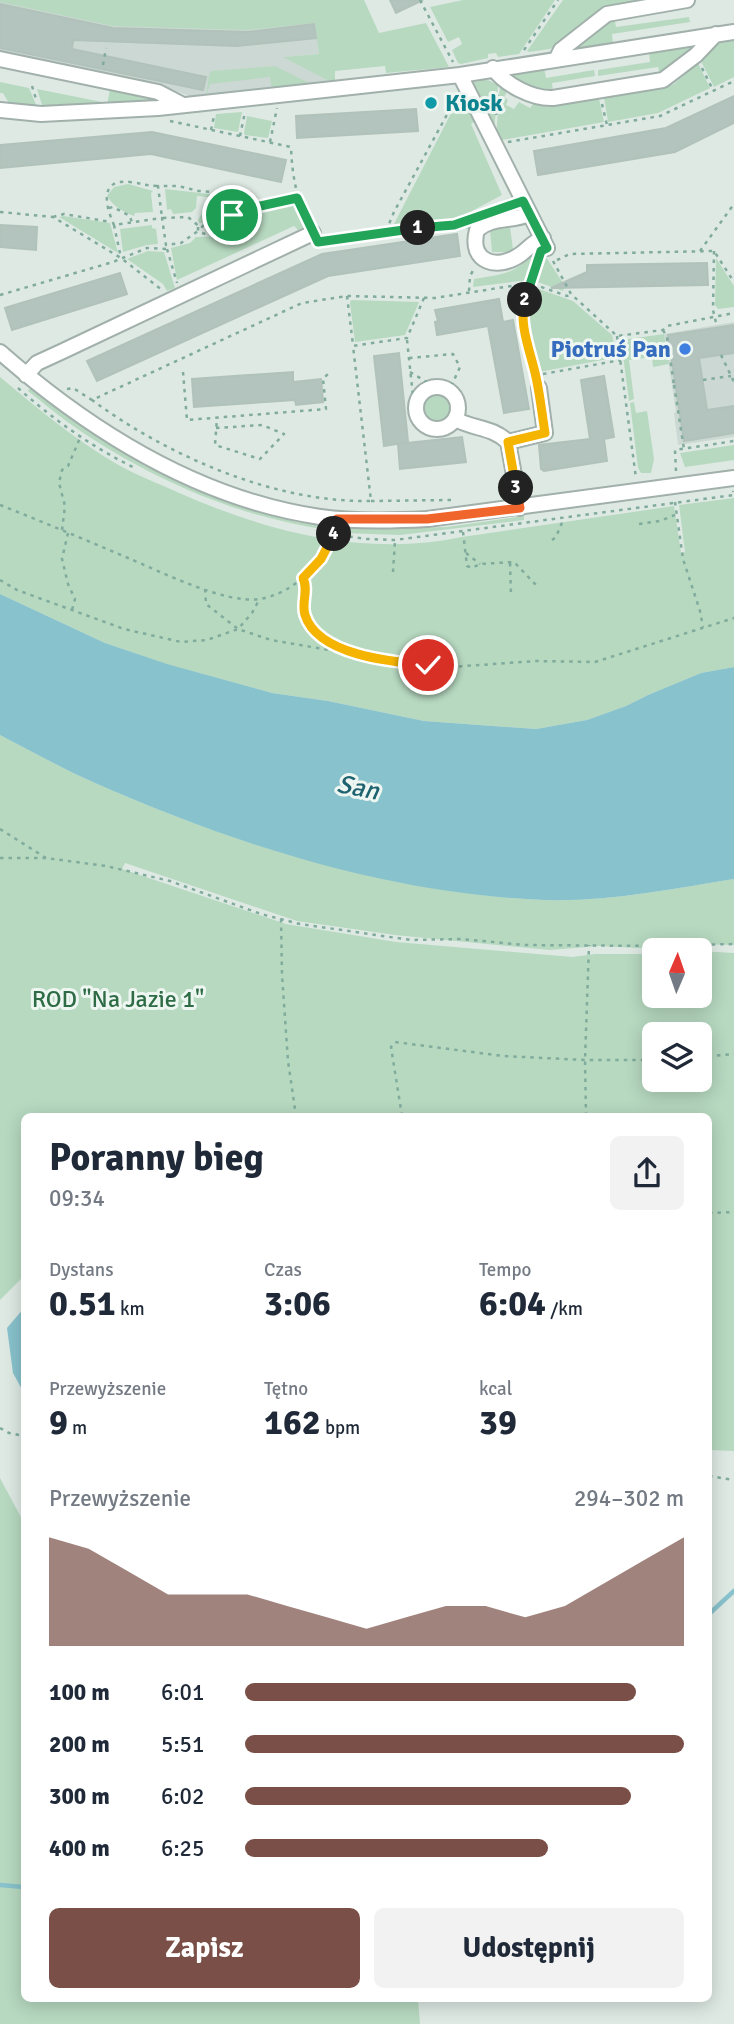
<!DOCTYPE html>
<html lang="pl">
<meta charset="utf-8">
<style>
:root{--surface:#fff;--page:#f2f2f3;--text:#1f2937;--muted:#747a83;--accent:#7a4f47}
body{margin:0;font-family:Signika,sans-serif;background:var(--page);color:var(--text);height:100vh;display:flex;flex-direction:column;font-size:26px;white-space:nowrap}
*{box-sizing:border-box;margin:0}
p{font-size:23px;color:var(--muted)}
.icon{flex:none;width:38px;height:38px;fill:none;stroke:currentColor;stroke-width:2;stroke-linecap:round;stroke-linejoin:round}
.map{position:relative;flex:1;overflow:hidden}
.sheet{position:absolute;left:21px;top:1113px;width:691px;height:889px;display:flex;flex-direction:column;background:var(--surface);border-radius:10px;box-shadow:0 4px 18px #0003}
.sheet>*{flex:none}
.needle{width:46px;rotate:2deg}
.controls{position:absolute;left:642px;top:938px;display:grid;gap:14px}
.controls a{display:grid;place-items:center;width:70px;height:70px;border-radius:10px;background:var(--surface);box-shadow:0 4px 18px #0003;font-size:35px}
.pin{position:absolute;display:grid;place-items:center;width:60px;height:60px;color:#fff;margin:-30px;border:4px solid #fff;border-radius:50%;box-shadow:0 2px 7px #0007}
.km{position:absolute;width:35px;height:35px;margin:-18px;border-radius:50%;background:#222;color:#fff;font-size:19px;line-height:35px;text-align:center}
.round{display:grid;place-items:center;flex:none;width:74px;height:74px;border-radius:10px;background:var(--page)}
.summary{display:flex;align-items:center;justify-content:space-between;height:119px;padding:0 28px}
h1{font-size:38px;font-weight:700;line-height:52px}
.figures{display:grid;grid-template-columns:repeat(3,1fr);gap:10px;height:119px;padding:7px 28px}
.figures div{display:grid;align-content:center}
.figures b{font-size:35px;font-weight:700}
.figures small{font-size:19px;font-weight:400}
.figures p{font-size:19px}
.chart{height:196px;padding:14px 28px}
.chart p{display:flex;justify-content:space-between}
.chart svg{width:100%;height:126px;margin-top:7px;fill:var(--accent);opacity:.7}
.cta{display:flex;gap:14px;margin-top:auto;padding:14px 28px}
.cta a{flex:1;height:80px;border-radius:10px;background:var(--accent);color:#fff;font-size:28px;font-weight:700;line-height:80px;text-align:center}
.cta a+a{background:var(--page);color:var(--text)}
ul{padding:0 28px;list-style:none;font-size:23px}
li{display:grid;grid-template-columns:112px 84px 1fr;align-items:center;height:52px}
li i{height:18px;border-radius:9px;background:var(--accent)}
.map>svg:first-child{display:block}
.built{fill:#ccd8d3}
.green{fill:#b7d9c0;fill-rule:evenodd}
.water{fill:#88c2cc}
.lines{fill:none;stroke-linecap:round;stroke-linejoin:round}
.stream{stroke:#88c2cc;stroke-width:4.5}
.building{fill:#b3c3bd;stroke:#b1c2bb;stroke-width:2}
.street-casing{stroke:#a1b0ab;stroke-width:18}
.path{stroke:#80ab9d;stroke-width:2.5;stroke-dasharray:3.5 5;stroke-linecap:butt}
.street{stroke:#fff;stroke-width:14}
.split-1-casing{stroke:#fff;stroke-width:14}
.split-2-casing{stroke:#fff;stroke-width:14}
.split-3-casing{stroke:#fff;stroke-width:14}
.split-4-casing{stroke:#fff;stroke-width:14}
.split-5-casing{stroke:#fff;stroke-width:14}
.split-1{stroke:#22a559;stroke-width:9}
.split-2{stroke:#22a559;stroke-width:9}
.split-3{stroke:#f5b400;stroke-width:9}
.split-4{stroke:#f0652b;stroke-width:9}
.split-5{stroke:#f5b400;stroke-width:9}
.culture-dot{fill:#0f9aa8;stroke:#eef6f2;stroke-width:2.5}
.shop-dot{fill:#3f7fe0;stroke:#eef6f2;stroke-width:2.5}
.labels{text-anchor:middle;stroke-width:6;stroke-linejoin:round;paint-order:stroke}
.culture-label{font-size:24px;font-weight:bold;fill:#0d838f;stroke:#eef6f2;text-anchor:start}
.shop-label{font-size:24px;font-weight:bold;fill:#366cbe;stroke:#eef6f2;text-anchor:end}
.park-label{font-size:24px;fill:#2d6c45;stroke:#eef6f2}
.water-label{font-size:26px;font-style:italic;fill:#1e626f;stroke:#eef6f2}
</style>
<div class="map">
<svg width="734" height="2024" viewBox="0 0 734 2024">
<rect width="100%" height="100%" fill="#dee9e4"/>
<!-- built -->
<path class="built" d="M0,0L315,2L319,54L285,57L331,82L195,98L162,86L0,52Z
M734,322V437L678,445L674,413L676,412L664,334Z"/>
<!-- green -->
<path class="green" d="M0,0H364L379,33L426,23L449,67L386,73L385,66L335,71V81L331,82L283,57L319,54L315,23L247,30L113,26L0,2Z
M463,0H555L519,54L498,57L496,53L488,54V58L461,64L458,63L452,50L462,44L459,37L448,42L430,7Z
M563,0H646L607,7L587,19L550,49L529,52L527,51Z
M614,17L616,27L689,17L690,22L612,34L613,44L570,51Z
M734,39V77L714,87L701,61L722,40Z
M701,43L660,76L658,67L598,76V70L650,62L649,52Z
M698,63L710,88L658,113L608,122L604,97L663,89L674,84Z
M275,66L309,83V85L272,89L270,77L210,84L206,96L209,76L211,71Z
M544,68L546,78L594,70L595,76L552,83L553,92L534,88L510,75Z
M478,78H484L498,85L494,131L471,84L472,81L478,82Z
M0,82L29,88L37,107L10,105L3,93H0Z
M500,86L508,90L504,97L508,100L506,105L514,109L519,102L530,108L533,104L548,107L599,99L604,122L502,140L496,137Z
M37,89L102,102L103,105L43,108Z
M110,89L158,100L159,102L107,105Z
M461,94L475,121L471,124L502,195L455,220L393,226Z
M242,112L238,132L214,128L216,114Z
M247,116L272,121L268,138L245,135L244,133Z
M128,184L153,191L151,193L153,212L135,213L134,216C123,212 113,206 107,196L114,187Z
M165,189L227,196L232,199L233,203L231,207L212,212L202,223H199L198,220L204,210L215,209L216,198L197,196L196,208L192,212L173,214L171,209L167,210Z
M515,197L518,207L511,214L472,231L460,226L464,222L508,198Z
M296,201L307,226L298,230L294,226L177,280L171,248L190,243L196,237L225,236L235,229L251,224L254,217L252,210Z
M226,214L231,223L230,226L218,232L205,230L208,223Z
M63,216L110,223L118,253L59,217Z
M152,225V228L156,229L158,244L147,245L123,252L120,229Z
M507,225L510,227L513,249L510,252H492L490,231L492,228Z
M540,246L527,280L473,287L474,279C509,273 516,274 540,246Z
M148,251L164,252L175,288L167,291L163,284L127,259Z
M544,254L565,286L563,291L535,281Z
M716,258L734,286V307L718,309L715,305Z
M533,287L573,301L612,335L616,354L613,358L539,372L526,311Z
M351,300L419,302L405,335L355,342L350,303Z
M664,334L669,364L653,367L652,357L629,360L634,399L629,401L621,340Z
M0,377C37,408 73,438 115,463C132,473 150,480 168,488C260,530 361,558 462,537L674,506L681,553L685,552L679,505L734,498V667L701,673L648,695L626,706L587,720L536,729L424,721L328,701L272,693L166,664L105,643L0,594Z
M30,388L76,422L145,466L251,510L296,522L329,527V530C240,518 153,480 79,430C61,418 45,404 28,391Z
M420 409a17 17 0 1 1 34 0a17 17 0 1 1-34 0Z
M634,402L636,413L647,411L654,459L651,473H641L638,468L630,403Z
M734,445V460L685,467L680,453Z
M524,516V520L400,535L343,533L346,529L447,527Z
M0,735C31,751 63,769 95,783C236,845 390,893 544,900C608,902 672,889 734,879V945L689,944L657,949L599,946L550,950L395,935L297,921L125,863L122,869L286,924L396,942L572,957L595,954H654V996H700V951L734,953V1451L709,1450V1116H24V1276L0,1300ZM654,1034H700V1080H654Z
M0,1478L24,1523V1998L418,1999L420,2024H0Z"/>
<!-- water -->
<path class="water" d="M0,594L105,643L167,664L272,693L328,701L424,721L536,729L587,720L626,706L648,695L701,673L734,667V879C672,889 608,902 544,900C390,894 236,845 95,783C63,769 31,751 0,735Z
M24,1308V1393L13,1373L7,1328Z"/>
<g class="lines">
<!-- stream -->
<path class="stream" d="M709,1614L734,1591
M0,1885L24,1887"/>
</g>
<!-- building -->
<path class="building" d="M390,0H423L396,13Z
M0,4L113,28L247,32L314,24L316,38L237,46L73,40L72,49L206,77L203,90L0,48Z
M734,96V123L675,152L538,175L534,151L666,128Z
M416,109L418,131L297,138L296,116Z
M152,132L286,160L281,182L151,154L0,168V145Z
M0,225L37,227L36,250L0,247Z
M457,234L460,256L328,276L97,381L87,361L322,254Z
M707,263L708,285L551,288L587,272V265Z
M120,273L127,294L12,330L5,308Z
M499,299L503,322L513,320L529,409L504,413L488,326L437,335L435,322L438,321L435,310Z
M734,325V353L699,358L707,410L734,406V433L684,441L668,335Z
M399,353L408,442L384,446L374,356Z
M293,372V382L321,379L323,402L296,405L295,400L194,407L192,379Z
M604,376L614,437L604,439L607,461L544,471L541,469L539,445L590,439L581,380Z
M462,437L466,462L400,469L398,444Z"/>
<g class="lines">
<!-- street casing -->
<g class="street-casing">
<path id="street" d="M557,58L561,50L607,14L687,0
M0,59L158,92L181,104
M493,68C505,85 533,99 553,98L663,80L696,55L716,34
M460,75L547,248
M0,110L41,114L158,108L324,90L460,75L734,32
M529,214C512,222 492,216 477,230C468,263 498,271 521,254C529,248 533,242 543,238
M0,352C90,431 198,499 320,517C355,522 391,521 427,519L734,478
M26,375L37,363L61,352L313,233
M416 408a21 21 0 1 1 42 0a21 21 0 1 1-42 0Z
M455,419C473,429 493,427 508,442
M520,508L508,442L545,433L539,388"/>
</g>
<!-- path -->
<path class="path" d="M420,0L453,62
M524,50L558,0
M103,65L106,48
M702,68L713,90
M32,86L36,99
M602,104L607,125
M496,115L498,94
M170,121L291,147C292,174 296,196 307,220
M211,130L214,116
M240,136L245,112
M270,142L277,108
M508,142L660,116L734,81
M157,186C147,186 140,183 130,182C98,178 106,207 114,225L162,218L166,245L181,243L198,231
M233 215a8 8 0 1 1 16 0a8 8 0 1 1-16 0Z
M109,208L113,207L130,216L132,223
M249,209L297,198
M0,212L53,217L121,258L162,290
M233,212C218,209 210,218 201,228L188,217L162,218L158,186H178L199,191L230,193L234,197L238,207
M53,217L64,214L111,222
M114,225L121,258
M198,227V231C212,239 226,234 237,223
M386,231L394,212L456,98
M324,241L454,225L466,220
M167,249L177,283
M700,251L734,204
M714,251L713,310L717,327
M557,260L570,254L714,251L734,282
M553,261L571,294L617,336L663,330L667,326L734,313
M469,291L470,276L475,267
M0,295L113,262L147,248L167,249L166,245
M347,296L353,345
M424,298L407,338L353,346L371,501C275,503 168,456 92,400L302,303L347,296L435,298L530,283L567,296L571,294
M663,330L667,337L674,385H676
M617,336L636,478
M407,340L413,396L417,400
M721,355L734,382
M409,358L453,354L460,367L449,391
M183,372L187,420L326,409L323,379L328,374
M410,372L430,384L431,388
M543,374L621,360
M536,376L526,332L523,308L538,260
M703,380L731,376
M674,385L684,449
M18,388C54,420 93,448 137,469
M67,389L73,388L92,400
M216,428L262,425L284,434L260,459L215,445L217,418
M676,471L675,450L734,441
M371,501L452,500
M675,502L683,559L700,611L703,627
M0,505C43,522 86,540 128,558C162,572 224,604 260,599C293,593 321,566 334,536
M639,524L660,521L677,514
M62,530L65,506L59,483L62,470L68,466L80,438
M463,532L467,566L472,568L480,564L514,562L536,585
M68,533L62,559L68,584L75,599L72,610
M324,533L367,539L395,540L734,495L733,491
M552,540L556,537L564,518
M466,553L480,564
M510,563L511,595
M393,572L395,541
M303,578C308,588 305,594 304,605C302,630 331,642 349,651
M0,580L17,590L124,629L181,642L207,640L238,629L252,613L259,600
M205,589L206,604L238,629L271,640L405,663L451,667L536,661L595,662L734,618
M0,829L46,858
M0,858H46L106,866L170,881L261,914L300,924L411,940L461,939L525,945L656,946L734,944
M281,919L282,975L288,1061L296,1116
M700,1057L734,1054
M402,1116L391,1047L395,1042L503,1056L585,1060H654
M586,1116L585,1060L589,945
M709,1213L734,1212
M0,1428L9,1433L24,1436
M709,1476L734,1480"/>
<!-- street -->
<use href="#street" class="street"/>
</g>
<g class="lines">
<!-- split-1 casing -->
<g class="split-1-casing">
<path id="split-1" d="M232,215L238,207L247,209L297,198L318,242L418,228"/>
</g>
<!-- split-2 casing -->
<g class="split-2-casing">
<path id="split-2" d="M418,228L454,225L523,201L547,248L541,251L525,300"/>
</g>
<!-- split-3 casing -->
<g class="split-3-casing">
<path id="split-3" d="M516,488L508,442L545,433C542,414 540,395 536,377C531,353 518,324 525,300"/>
</g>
<!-- split-4 casing -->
<g class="split-4-casing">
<path id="split-4" d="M334,534L337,519H427L520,508L516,488"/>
</g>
<!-- split-5 casing -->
<g class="split-5-casing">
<path id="split-5" d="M334,534L321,559L303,578C309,591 301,602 305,615C318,656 394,662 428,665"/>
</g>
<!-- split-1 -->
<use href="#split-1" class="split-1"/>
<!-- split-2 -->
<use href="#split-2" class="split-2"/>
<!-- split-3 -->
<use href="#split-3" class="split-3"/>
<!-- split-4 -->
<use href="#split-4" class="split-4"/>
<!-- split-5 -->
<use href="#split-5" class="split-5"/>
</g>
<!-- markers -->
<circle class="culture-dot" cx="431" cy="103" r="7"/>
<circle class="shop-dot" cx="685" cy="349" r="7"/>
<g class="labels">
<!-- culture labels -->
<g class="culture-label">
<text x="445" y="111">Kiosk</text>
</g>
<!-- shop labels -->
<g class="shop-label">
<text x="671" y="357">Piotruś Pan</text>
</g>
<!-- park labels -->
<g class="park-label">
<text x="118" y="1007">ROD "Na Jazie 1"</text>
</g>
<!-- water labels -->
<g class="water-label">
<text transform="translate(358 787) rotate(11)" y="9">San</text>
</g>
</g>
</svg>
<div class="controls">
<a><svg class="needle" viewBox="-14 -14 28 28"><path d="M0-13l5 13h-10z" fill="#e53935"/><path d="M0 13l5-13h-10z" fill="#747a83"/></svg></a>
<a><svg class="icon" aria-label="layers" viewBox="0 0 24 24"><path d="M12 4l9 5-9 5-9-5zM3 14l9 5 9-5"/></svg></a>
</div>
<div class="pin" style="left:232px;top:215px;background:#1e9e55"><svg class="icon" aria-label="arrive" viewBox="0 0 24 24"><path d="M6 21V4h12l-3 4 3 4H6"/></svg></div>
<div class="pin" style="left:428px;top:665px;background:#d93025"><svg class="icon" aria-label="check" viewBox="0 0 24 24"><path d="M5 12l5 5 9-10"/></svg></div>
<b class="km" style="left:418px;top:228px">1</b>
<b class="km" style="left:525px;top:300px">2</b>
<b class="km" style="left:516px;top:488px">3</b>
<b class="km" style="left:334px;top:534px">4</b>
<section class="sheet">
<div class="summary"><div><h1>Poranny bieg</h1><p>09:34</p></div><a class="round"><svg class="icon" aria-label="share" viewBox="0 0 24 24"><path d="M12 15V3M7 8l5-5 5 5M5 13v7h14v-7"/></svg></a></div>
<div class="figures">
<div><p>Dystans</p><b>0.51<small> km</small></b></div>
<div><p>Czas</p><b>3:06</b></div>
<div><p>Tempo</p><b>6:04<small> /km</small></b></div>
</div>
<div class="figures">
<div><p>Przewyższenie</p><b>9<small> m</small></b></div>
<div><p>Tętno</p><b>162<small> bpm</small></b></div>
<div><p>kcal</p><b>39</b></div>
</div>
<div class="chart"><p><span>Przewyższenie</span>294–302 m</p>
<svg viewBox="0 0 160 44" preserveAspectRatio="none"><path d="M0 44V6L10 10L20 18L30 26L40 26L50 26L60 30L70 34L80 38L90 34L100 30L110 30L120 34L130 30L140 22L150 14L160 6V44z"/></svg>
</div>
<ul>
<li><b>100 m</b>6:01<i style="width:89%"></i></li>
<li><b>200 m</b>5:51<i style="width:100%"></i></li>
<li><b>300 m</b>6:02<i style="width:88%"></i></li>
<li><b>400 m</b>6:25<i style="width:69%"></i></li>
</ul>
<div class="cta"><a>Zapisz</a><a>Udostępnij</a></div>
</section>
</div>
